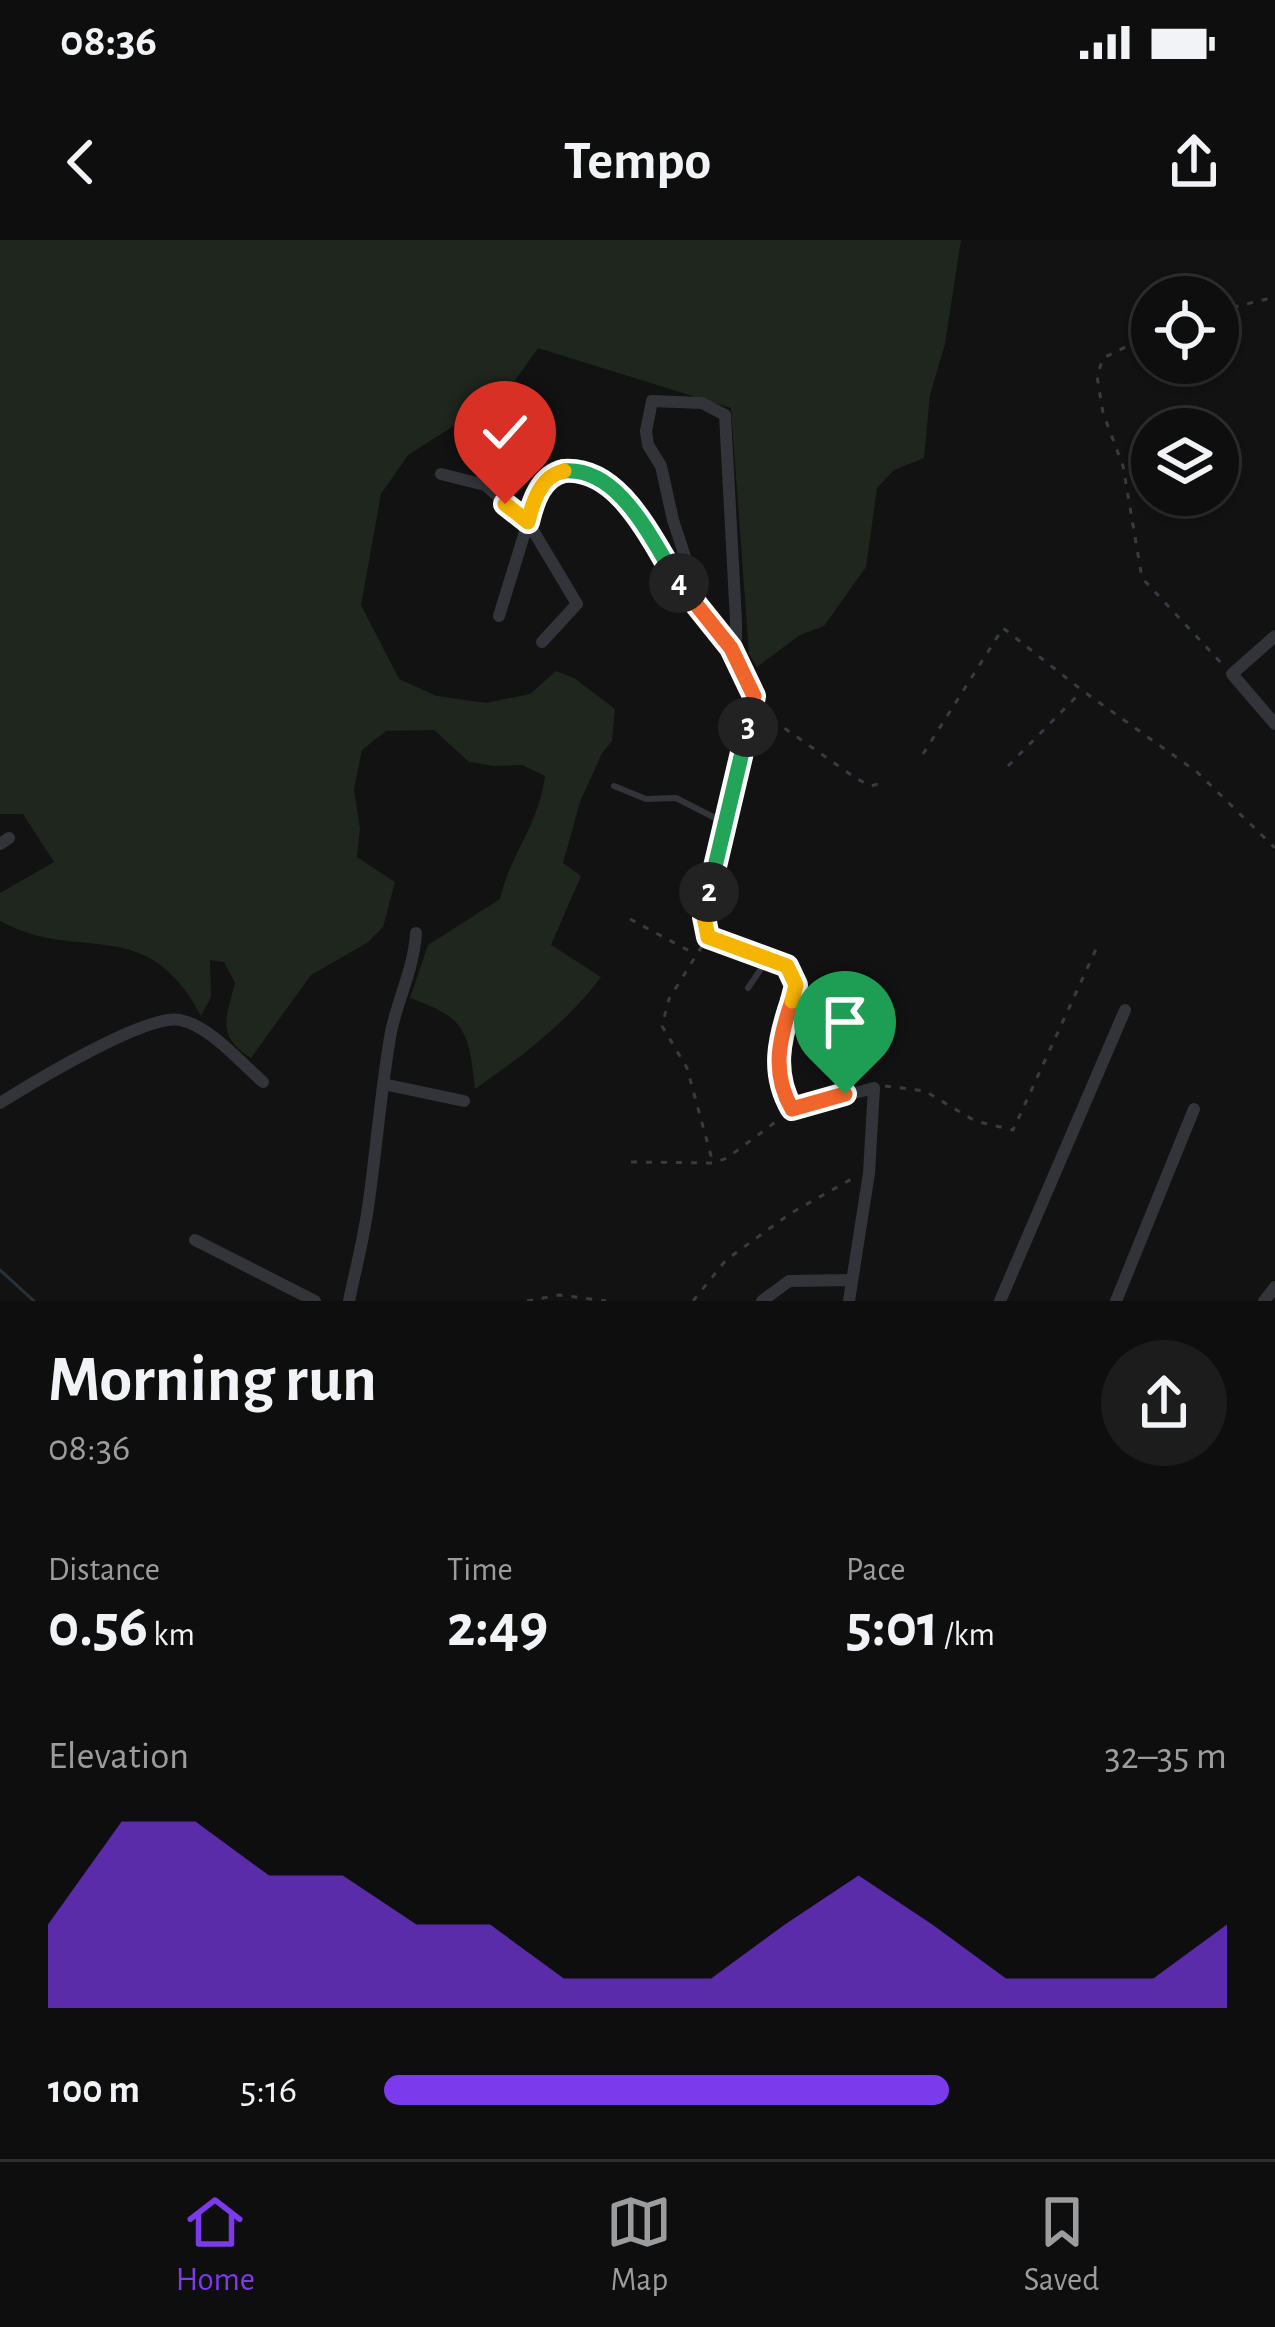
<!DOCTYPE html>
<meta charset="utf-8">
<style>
:root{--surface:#0e0e0e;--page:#1c1c1c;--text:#f1f3f6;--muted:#9b9c9e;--line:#2e2e2e;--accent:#7c3aed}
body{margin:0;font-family:"Alegreya Sans",sans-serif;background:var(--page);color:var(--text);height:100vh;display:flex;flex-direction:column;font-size:45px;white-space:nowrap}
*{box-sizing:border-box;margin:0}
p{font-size:39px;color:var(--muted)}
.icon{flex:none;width:66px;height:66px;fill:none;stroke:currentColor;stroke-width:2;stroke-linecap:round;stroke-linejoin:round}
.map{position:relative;height:1061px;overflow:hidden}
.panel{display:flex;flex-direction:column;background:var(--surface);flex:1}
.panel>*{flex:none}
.tools{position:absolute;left:1131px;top:36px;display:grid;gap:24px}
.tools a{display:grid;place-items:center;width:108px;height:108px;border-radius:50%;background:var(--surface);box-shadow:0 3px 9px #0004,0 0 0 3px var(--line);font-size:60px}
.pin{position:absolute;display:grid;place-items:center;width:102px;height:102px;color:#fff;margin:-123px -51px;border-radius:50% 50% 50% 0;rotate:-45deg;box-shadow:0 0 12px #0007}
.pin .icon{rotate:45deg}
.km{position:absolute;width:60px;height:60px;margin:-30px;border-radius:50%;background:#222;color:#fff;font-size:33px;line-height:60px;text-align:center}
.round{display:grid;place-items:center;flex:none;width:126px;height:126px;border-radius:63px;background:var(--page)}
.head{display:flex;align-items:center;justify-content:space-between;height:204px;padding:0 48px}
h1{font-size:66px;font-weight:700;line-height:90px}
.stats{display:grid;grid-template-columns:repeat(3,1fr);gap:18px;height:204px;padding:12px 48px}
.stats div{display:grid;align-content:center}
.stats b{font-size:60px;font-weight:700}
.stats small{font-size:33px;font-weight:400}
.stats p{font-size:33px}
.chart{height:336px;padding:24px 48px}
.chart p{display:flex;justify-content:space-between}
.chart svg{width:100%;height:216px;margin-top:12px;fill:var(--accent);opacity:.7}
ul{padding:0 48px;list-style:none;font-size:39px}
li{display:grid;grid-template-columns:192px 144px 1fr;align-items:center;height:90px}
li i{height:30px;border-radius:15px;background:var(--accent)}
.status{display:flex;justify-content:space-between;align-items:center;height:84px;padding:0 60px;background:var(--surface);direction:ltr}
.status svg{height:33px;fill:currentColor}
header{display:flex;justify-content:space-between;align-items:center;height:156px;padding:0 48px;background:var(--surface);font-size:54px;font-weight:700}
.dock{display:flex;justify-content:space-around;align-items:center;height:168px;border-top:3px solid var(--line);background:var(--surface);font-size:33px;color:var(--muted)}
.dock a{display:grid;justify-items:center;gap:6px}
.dock .on{color:var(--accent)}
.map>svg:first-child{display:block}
.green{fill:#1e261e}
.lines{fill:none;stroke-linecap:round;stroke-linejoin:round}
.stream{stroke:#273338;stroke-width:3}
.path{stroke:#383b40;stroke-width:3;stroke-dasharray:6 9;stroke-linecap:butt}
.lane{stroke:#323439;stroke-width:6}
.street{stroke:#323439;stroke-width:12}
.split-1-casing{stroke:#fff;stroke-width:24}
.split-2-casing{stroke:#fff;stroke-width:24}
.split-3-casing{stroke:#fff;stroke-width:24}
.split-4-casing{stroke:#fff;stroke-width:24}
.split-5-casing{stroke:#fff;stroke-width:24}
.split-6-casing{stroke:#fff;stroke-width:24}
.split-1{stroke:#f0652b;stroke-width:15}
.split-2{stroke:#f5b400;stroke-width:15}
.split-3{stroke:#22a559;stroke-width:15}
.split-4{stroke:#f0652b;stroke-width:15}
.split-5{stroke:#22a559;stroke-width:15}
.split-6{stroke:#f5b400;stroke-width:15}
</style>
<div class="status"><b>08:36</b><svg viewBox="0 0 49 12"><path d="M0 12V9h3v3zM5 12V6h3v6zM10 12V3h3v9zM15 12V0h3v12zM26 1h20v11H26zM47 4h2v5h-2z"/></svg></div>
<header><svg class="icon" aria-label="back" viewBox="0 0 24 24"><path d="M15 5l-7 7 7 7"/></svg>Tempo<svg class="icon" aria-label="share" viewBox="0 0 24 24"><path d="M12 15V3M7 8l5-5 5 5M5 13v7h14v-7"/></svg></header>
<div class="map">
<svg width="1275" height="1061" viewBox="0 0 1275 1061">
<rect width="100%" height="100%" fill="#121213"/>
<!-- green -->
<path class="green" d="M0,0H961L945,104L930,155L924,218L894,230L877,248L866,327L824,386L800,395L757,427L749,414L731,168L538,108L507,152L408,215L381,254L361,365L399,439L437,456L486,463L530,454L556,431L574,438L615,469L612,501L602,513L580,562L563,623L581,636L551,705L601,737C567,783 522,816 475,849C469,791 466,778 410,758L428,705L500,659C511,612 538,587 545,536L522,525L494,526L469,522L434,490L386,491L362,510L354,549L360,589L357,617L395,642L383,687L367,703L311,735L251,818C216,796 226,778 235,743L224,722L210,720L211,757L201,776C146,671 81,725 0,681V653L54,622L23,574H0Z"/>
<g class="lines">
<!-- stream -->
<path class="stream" d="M0,1030L34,1061"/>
<!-- path -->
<path class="path" d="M1218,71L1275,57
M1152,94L1103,118L1097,136L1103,173L1123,226L1142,338L1223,425
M760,471L857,539L871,546L885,542
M923,514L1003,388L1083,451L1197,532L1275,608
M1008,526L1081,452
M630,679L695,714
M702,706L669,759L662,786L687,828L713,923
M885,846L925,851L975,881L1013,890L1097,707
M631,922L713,923L727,918L781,878
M527,1061L559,1055L606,1061
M693,1061L726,1020L791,973L855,937"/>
<!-- lane -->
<path class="lane" d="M614,546L646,559L676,558L725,583
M748,748L767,720"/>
<!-- street -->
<path class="street" d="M441,234L485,245L528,282L499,376
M1275,396L1232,434L1275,484
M542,402L577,364L528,282C541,231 571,212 614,250L697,363
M731,408L736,398V381L725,175L702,163L652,161L646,191L648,205L661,226L673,280L695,347L715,392L731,408L754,456L704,688L708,697C735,710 766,712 792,730C807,772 756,807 792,869L874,848L869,933L849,1061
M0,604L9,598
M383,844L464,861
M0,863C32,843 147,773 180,780C210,786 240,822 263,842
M195,1000L315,1061
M349,1061C356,1027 365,994 369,960C377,904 381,848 391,792C398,758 414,728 416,693
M762,1061L789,1041L851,1040
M1000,1061L1125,770
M1116,1061L1194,869
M1264,1061L1275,1047"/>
</g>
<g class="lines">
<!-- split-1 casing -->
<g class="split-1-casing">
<path id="split-1" d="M792,761C779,799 771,833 792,869L845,854"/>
</g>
<!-- split-2 casing -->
<g class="split-2-casing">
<path id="split-2" d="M709,652L704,677L708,697L787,726L796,745L792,761"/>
</g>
<!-- split-3 casing -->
<g class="split-3-casing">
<path id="split-3" d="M709,652L748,487"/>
</g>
<!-- split-4 casing -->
<g class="split-4-casing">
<path id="split-4" d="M679,343L731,408L754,456L748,487"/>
</g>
<!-- split-5 casing -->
<g class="split-5-casing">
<path id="split-5" d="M564,231C621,227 652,302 679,343"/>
</g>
<!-- split-6 casing -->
<g class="split-6-casing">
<path id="split-6" d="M505,264L528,282C533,261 541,236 564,231"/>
</g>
<!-- split-1 -->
<use href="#split-1" class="split-1"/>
<!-- split-2 -->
<use href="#split-2" class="split-2"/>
<!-- split-3 -->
<use href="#split-3" class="split-3"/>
<!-- split-4 -->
<use href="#split-4" class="split-4"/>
<!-- split-5 -->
<use href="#split-5" class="split-5"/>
<!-- split-6 -->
<use href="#split-6" class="split-6"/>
</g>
</svg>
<div class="tools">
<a><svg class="icon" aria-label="locate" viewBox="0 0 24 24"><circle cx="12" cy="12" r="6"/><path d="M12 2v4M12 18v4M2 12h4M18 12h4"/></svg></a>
<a><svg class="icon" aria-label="layers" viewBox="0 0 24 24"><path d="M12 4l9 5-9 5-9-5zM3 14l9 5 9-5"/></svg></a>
</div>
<div class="pin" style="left:845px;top:854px;background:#1e9e55"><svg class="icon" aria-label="arrive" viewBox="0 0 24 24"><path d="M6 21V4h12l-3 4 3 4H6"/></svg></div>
<div class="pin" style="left:505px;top:264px;background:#d93025"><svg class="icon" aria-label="check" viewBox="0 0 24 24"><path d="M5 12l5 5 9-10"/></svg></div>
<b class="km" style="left:709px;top:652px">2</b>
<b class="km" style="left:748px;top:487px">3</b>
<b class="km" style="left:679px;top:343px">4</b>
</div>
<section class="panel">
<div class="head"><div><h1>Morning run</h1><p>08:36</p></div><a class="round"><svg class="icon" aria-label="share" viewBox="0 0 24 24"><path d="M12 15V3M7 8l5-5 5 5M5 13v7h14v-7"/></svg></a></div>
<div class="stats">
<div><p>Distance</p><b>0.56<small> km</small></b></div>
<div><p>Time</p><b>2:49</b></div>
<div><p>Pace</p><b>5:01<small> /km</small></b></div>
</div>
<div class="chart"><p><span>Elevation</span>32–35 m</p>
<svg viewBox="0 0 160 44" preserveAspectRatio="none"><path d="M0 44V27L10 6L20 6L30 17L40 17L50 27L60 27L70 38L80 38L90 38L100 27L110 17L120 27L130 38L140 38L150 38L160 27V44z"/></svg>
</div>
<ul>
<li><b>100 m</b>5:16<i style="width:67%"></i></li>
</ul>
</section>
<nav class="dock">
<a class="on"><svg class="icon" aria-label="home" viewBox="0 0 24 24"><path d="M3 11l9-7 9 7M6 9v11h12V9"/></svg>Home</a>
<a><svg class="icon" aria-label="map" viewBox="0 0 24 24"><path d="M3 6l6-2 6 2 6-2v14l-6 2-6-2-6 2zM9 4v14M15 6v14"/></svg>Map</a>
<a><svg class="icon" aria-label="saved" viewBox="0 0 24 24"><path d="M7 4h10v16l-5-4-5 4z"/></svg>Saved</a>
</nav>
